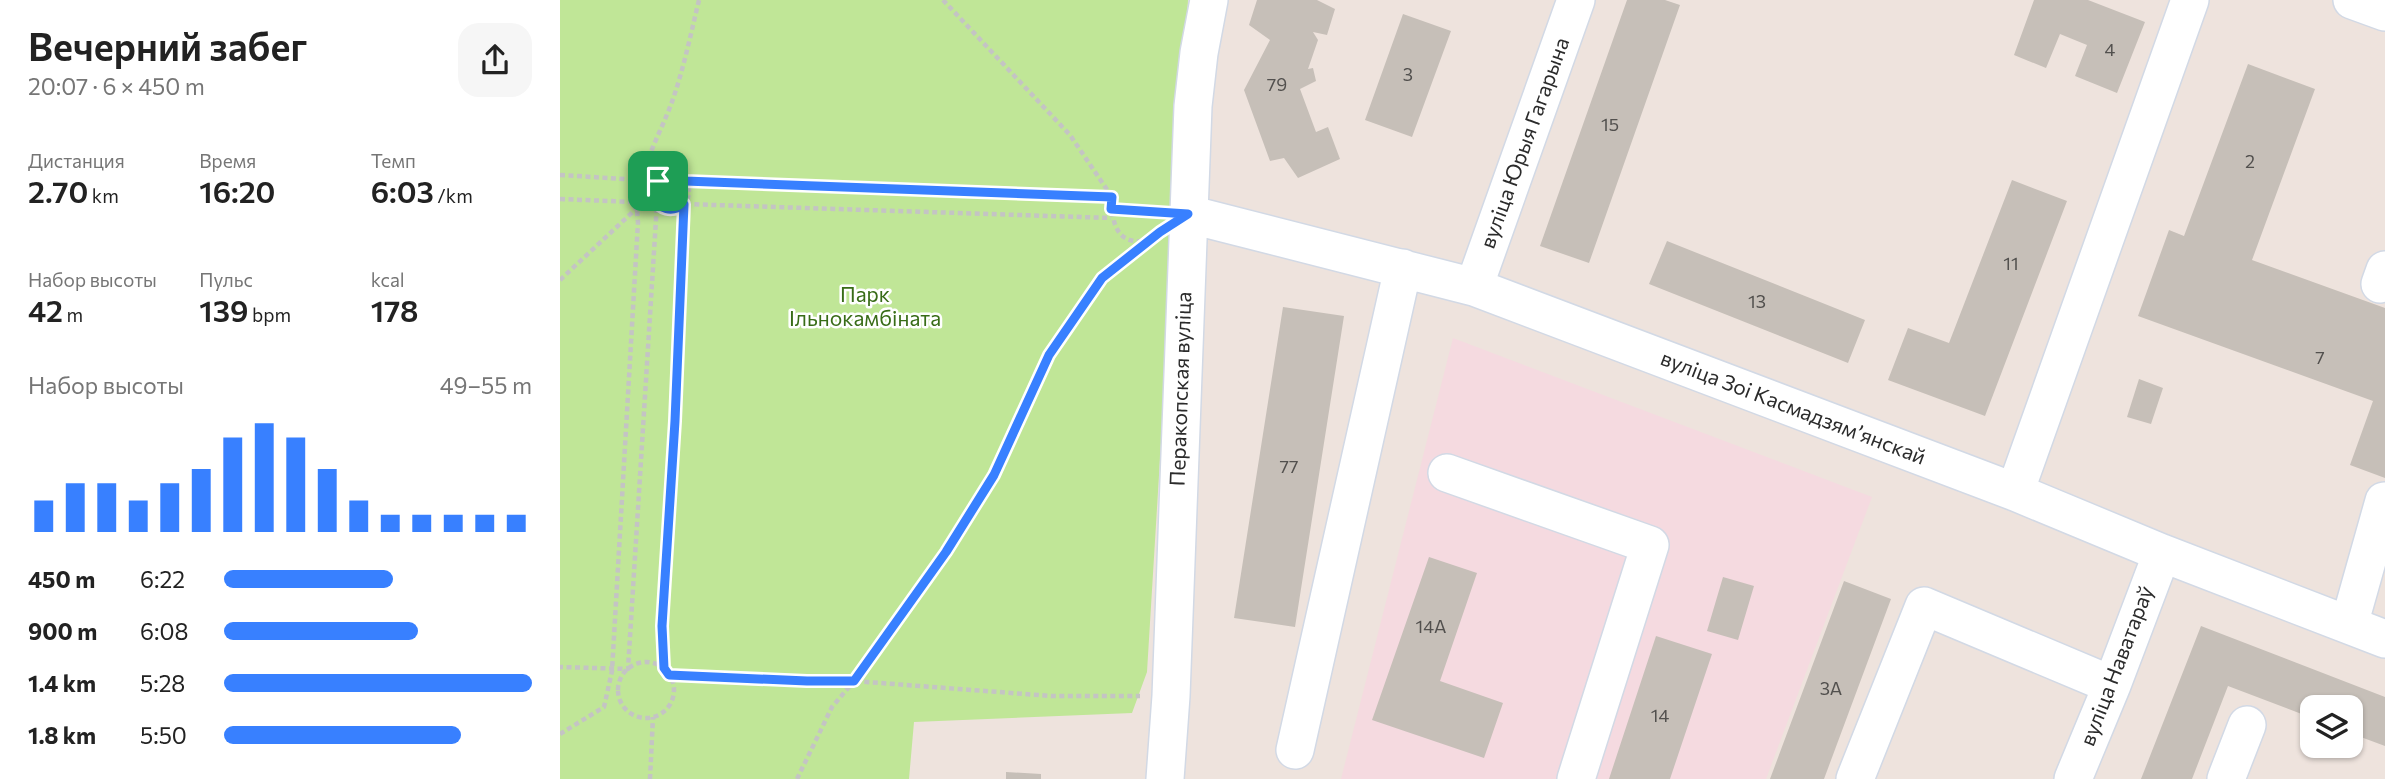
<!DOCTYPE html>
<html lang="ru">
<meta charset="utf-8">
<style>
:root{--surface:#fff;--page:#f6f6f6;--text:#222;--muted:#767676;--accent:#3880ff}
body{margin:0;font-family:Commissioner,sans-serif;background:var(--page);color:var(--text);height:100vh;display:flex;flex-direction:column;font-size:26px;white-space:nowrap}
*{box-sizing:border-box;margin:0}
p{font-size:23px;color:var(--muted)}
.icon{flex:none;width:38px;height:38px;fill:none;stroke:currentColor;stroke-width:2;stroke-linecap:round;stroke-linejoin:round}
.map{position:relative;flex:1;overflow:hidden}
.sheet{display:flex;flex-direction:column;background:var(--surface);width:560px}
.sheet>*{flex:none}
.controls{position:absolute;left:1740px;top:695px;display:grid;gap:14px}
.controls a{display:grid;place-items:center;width:63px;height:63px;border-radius:14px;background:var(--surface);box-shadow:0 2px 5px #0004;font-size:35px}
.pin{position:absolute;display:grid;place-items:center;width:60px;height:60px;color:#fff;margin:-30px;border-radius:14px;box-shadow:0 4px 10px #0006}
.round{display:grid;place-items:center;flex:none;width:74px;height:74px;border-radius:21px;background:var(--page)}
.summary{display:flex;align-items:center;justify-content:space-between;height:119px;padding:0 28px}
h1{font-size:38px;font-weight:600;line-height:52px}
.metrics{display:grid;grid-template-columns:repeat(3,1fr);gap:10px;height:119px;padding:7px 28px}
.metrics div{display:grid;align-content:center}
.metrics b{font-size:30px;font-weight:600}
.metrics small{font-size:19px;font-weight:400}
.metrics p{font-size:19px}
.chart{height:196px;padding:14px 28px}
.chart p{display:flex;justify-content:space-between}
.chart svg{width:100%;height:126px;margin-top:7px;stroke:var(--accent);stroke-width:6}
ul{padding:0 28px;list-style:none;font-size:23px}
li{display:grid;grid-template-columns:112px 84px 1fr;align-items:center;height:52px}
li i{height:18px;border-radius:9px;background:var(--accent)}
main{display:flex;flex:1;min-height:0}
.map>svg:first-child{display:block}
.medical{fill:#f5dae0}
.green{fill:#c0e697}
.building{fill:#c6bfb8}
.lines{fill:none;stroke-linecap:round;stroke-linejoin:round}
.minor-casing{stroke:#d2d9e5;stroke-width:40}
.path{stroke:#c4c4c4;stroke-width:4.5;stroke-dasharray:5 3.5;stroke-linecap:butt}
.minor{stroke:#fff;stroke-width:37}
.route-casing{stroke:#fff;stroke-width:14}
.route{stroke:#3880ff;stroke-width:9}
.labels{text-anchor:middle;stroke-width:5;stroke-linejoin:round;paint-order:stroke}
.number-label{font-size:18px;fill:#52504e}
.street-label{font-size:21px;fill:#2b2b2b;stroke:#fff}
.park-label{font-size:21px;fill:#386c17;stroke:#fff}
</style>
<main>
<section class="sheet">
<div class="summary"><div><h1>Вечерний забег</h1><p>20:07 · 6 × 450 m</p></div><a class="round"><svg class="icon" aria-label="share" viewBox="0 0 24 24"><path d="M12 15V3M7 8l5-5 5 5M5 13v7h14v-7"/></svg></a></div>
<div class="metrics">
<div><p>Дистанция</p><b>2.70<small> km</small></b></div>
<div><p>Время</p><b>16:20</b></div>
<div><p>Темп</p><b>6:03<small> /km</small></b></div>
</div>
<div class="metrics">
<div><p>Набор высоты</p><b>42<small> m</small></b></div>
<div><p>Пульс</p><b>139<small> bpm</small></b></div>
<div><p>kcal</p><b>178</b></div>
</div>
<div class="chart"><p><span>Набор высоты</span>49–55 m</p>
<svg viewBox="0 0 160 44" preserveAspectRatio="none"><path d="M5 44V33M15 44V27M25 44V27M35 44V33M45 44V27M55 44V22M65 44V11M75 44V6M85 44V11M95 44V22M105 44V33M115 44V38M125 44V38M135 44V38M145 44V38M155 44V38"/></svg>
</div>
<ul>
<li><b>450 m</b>6:22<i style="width:55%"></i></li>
<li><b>900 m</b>6:08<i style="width:63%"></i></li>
<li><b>1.4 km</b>5:28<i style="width:100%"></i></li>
<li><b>1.8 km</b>5:50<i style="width:77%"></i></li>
</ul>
</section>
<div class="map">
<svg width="1825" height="779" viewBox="0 0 1825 779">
<rect width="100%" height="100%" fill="#eee3dd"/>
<!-- medical -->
<path class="medical" d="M893,338L1312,497L1206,779H781Z"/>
<!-- green -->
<path class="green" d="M0,0H628L587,672L572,713L354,722L349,779H0Z"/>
<!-- building -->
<path class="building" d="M697,0H757L775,9L767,35L753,32L758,40L748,69L753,68L756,81L740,89L756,132L768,127L780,159L738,178L724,158L710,161L684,90L710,40L689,25Z
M1067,0H1105L1120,5L1029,263L980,246Z
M1474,0H1528L1585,22L1557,93L1515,76L1527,45L1500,34L1486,68L1454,55Z
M843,14L891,31L852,137L805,120Z
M1688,64L1755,89L1692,260L1825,308V478L1790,465L1813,401L1578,316L1609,230L1624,236Z
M1452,180L1507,201L1425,416L1328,380L1348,328L1389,343Z
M1107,241L1305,320L1288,363L1089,284Z
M723,307L784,316L735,627L674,618Z
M1579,379L1603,388L1591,424L1567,417Z
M869,557L917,573L880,681L943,703L924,758L812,720Z
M1163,577L1194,586L1178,640L1147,631Z
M1284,581L1331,599L1264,779H1210Z
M1641,626L1825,697V746L1790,733V707H1752V718L1668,686L1632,779H1581Z
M1096,636L1152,654L1110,779H1049Z
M446,772L481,774V779H446Z"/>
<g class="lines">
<!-- minor casing -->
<g class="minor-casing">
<path id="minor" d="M1792,0L1825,12
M628,214L914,287L1455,492L1602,553L1825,639
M1820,284L1825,270
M914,287L1016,0
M887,473L1090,545L1016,779
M1455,492L1630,0
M1789,625L1824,501
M735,750L843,268
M605,779L611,696L633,106L639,53L649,0
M1295,779L1364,606L1552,685
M1513,779L1552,685L1602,553
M1666,779L1687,725"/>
</g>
<!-- path -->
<path class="path" d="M383,0L510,135L552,197
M93 192a18 18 0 1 1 36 0a18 18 0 1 1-36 0Z
M0,175L97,181
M125,181L552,197C551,223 557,247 589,240
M0,199L97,203L68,669L0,667
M551,209L599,212
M0,280L77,208
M58 690a28 28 0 1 1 56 0a28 28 0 1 1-56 0Z
M104,669L102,626L115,421L124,204L551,218
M109,675L247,681H294L491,696H580
M0,734L44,707L52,671L78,222C72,178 99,139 113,99C124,67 131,33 139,0
M90,779L93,717
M237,779L272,707L294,681L386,552L434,475L489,355L542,278L591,240"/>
<!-- minor -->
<use href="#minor" class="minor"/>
</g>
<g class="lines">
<!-- route casing -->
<g class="route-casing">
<path id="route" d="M111,174L117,175L125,181L552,197L551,209L628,214L600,232L542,278L489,355L434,475L386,552L294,681H247L109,675L104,668L102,626L115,421L124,204C98,224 78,181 111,174Z"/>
</g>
<!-- route -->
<use href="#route" class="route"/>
</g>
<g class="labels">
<!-- number labels -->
<g class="number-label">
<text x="1550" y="56">4</text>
<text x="848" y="81">3</text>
<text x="717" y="91">79</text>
<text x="1050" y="131">15</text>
<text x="1690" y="168">2</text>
<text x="1451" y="270">11</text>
<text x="1197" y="308">13</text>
<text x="1760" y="364">7</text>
<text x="729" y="473">77</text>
<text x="871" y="633">14А</text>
<text x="1271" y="695">3А</text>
<text x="1100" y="722">14</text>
</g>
<!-- street labels -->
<g class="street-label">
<text transform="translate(965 143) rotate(-70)" y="7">вуліца Юрыя Гагарына</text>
<text transform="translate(621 389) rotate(-88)" y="7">Перакопская вуліца</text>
<text transform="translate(1233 408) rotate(21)" y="7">вуліца Зоі Касмадзямʼянскай</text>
<text transform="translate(1557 666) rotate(-69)" y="7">вуліца Наватараў</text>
</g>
<!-- park labels -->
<g class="park-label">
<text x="305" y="302">Парк<tspan x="305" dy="24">Ільнокамбіната</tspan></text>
</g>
</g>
</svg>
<div class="controls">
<a><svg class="icon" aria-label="layers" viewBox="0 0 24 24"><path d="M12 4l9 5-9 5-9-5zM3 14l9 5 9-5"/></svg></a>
</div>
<div class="pin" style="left:98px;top:181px;background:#1e9e55"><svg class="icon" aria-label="arrive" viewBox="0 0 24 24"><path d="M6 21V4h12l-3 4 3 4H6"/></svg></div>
</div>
</main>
